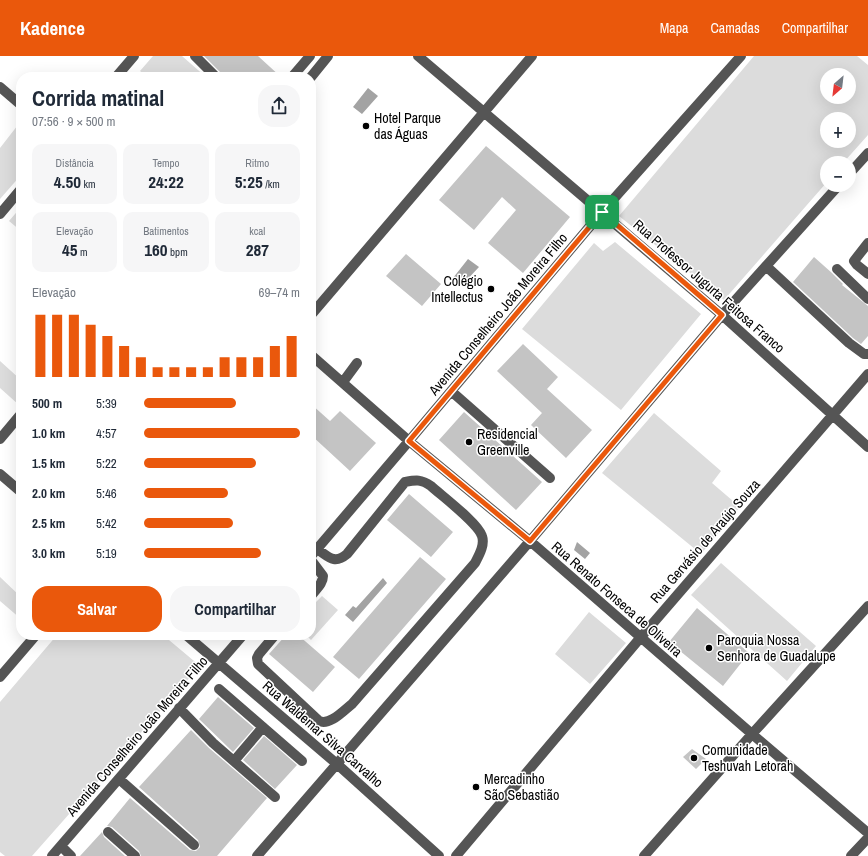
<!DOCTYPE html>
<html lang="pt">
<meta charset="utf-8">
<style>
:root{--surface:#fff;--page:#f6f6f7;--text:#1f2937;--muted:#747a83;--accent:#ea580c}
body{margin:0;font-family:"Archivo Narrow",sans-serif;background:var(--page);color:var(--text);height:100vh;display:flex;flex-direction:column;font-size:15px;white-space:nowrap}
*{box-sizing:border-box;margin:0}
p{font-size:13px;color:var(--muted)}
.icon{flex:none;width:22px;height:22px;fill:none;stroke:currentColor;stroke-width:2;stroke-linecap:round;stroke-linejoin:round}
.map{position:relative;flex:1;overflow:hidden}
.details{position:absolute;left:16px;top:16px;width:300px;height:568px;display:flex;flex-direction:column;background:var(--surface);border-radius:16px;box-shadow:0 4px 16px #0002}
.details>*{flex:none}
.needle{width:26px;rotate:208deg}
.controls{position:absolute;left:820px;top:12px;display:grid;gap:8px}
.controls a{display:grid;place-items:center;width:36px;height:36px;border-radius:50%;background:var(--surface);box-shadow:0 4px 16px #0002;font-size:20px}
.pin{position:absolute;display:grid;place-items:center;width:34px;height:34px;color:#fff;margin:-17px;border-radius:8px;box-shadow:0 2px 6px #0006}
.round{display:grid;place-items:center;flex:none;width:42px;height:42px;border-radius:16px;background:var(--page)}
.head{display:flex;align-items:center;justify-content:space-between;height:68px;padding:0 16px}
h1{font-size:22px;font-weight:700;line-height:30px}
.figures{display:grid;grid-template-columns:repeat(3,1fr);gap:6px;height:68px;padding:4px 16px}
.figures div{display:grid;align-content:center;border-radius:10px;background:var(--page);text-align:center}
.figures b{font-size:17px;font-weight:700}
.figures small{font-size:11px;font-weight:400}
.figures p{font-size:11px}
.chart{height:112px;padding:8px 16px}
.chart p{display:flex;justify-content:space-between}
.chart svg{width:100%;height:72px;margin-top:4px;stroke:var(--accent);stroke-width:6}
.primary-button{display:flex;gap:8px;margin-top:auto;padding:8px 16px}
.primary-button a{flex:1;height:46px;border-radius:16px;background:var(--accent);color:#fff;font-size:16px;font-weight:700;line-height:46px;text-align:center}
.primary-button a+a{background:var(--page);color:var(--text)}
ul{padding:0 16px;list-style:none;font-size:13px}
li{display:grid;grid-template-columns:64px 48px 1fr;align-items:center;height:30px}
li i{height:10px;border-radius:5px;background:var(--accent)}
header{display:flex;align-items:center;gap:24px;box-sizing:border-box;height:56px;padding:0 20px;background:var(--accent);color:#fff}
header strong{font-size:19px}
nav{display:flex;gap:22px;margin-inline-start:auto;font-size:14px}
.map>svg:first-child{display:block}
.green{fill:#dcdcdc;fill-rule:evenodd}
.water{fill:#a3a3a3}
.building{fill:#c4c4c4}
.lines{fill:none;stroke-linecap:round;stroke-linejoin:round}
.minor{stroke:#555;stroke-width:10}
.route-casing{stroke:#fff;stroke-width:8}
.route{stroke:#ea580c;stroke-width:5}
.poi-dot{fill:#000;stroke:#fff;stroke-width:1.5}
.labels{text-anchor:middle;stroke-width:3;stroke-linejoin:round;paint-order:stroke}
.poi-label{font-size:14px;fill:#000;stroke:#fff;text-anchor:start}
.street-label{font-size:14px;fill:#000;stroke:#fff}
</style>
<header>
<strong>Kadence</strong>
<nav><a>Mapa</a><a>Camadas</a><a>Compartilhar</a></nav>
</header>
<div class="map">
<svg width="868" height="800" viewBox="0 0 868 800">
<rect width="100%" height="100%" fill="#fff"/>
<!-- green -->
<path class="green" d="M153,0H182L206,21H147L140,15Z
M754,0H857L868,9V79L843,107H827V126L724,244L619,160ZM827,19H849V41H827ZM827,63H849V85H827Z
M21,65V119L0,143V92Z
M21,151V175L9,165Z
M615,186L701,258L621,354L522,273L594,187L603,195Z
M0,305L21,324V347L19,349L0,332Z
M654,357L721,415L712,427L740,451L701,498L602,417Z
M721,507L816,590L787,625L691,539Z
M0,521L21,541V563L0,545Z
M322,540L338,554L311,584L306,579H311V551Z
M589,556L626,587L590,628L555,598Z
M57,579H163L200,610L32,800H5L0,796V646Z"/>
<!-- water -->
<path class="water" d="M368,32L378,40L362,58L353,51Z
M468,203L479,211L462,229L453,222Z
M577,486L590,497L585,503L574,494Z
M383,522L387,527L353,566L345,559L353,550L356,552Z"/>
<!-- building -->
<path class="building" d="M204,0H258L281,21H225Z
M486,90L570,161L523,217L488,187L516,154L502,141L474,174L439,144Z
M406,198L441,228L422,250L386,220Z
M814,201L832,217L843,228L842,229L868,250V280L861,288L853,282L793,226Z
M523,288L558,321L547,333L592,374L566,402L531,369L542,357L497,315Z
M311,348L330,365L340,355L376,387L350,415L311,379Z
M464,356L542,426L516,454L439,384Z
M409,438L453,476L431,501L387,464Z
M420,501L446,523L359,623L333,601Z
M697,552L749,597L723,630L669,586Z
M286,579H298L335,611L313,636L269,598Z
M218,641L254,672L233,696L199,663Z
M191,674L209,692L267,742L217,800H141L139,795L112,771L107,770L130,742L190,794L196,795L200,791L198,784L139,731Z
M264,680L297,709L275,733L243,704Z
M692,693L706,703L696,713L683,701Z
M102,776L104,781L125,800H80Z"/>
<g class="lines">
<!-- minor -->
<path class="minor" d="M195,0L216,21
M418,0L722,259L868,391
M116,21L134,0
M292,21L310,0
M311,21L328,0
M0,31L21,49
M849,118L868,97
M0,158L21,133
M868,187L854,205L857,209L868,218
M766,210L849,287L864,298H868
M837,213L868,243
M311,259L532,0
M311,299L409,385L530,485L752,678L868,777
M343,326L357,307
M451,335L550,422
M0,383L21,358
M0,418L21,436
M311,500L409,385L602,156L741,0
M311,504L323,520C323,528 316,533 311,540
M186,579L337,708L439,800
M275,579L259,598L257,602L258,608L319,665C330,670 344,654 352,648L475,507C479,499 485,489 482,480C478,467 442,440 431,430C421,423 416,424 405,426L347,498C334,509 328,500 317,493
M0,621L36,579
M219,633L302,705
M179,652L213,687L275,741
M234,705L263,671
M119,723L194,789
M108,776L135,800
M61,790L71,800
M52,800L243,579
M257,800L530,485L722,259L839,129
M456,800L641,581L868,318
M644,800L752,678L868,550
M851,800L868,782"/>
</g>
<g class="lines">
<!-- route casing -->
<g class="route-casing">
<path id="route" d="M602,156L722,259L530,485L409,385Z"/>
</g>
<!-- route -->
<use href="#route" class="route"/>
</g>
<!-- markers -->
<g class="poi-dot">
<circle cx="366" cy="70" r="4"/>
<circle cx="491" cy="233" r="4"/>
<circle cx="469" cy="386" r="4"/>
<circle cx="709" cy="592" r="4"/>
<circle cx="694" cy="702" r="4"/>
<circle cx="476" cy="731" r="4"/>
</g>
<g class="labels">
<!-- poi labels -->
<g class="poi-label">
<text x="374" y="67">Hotel Parque<tspan x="374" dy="16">das Águas</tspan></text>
<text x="483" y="230" text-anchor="end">Colégio<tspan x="483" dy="16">Intellectus</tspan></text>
<text x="477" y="383">Residencial<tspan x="477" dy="16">Greenville</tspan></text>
<text x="717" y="589">Paroquia Nossa<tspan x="717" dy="16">Senhora de Guadalupe</tspan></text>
<text x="702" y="699">Comunidade<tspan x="702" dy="16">Teshuvah Letorah</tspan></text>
<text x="484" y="728">Mercadinho<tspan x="484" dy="16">São Sebastião</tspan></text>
</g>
<!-- street labels -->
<g class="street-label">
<text transform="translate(709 230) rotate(41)" y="5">Rua Professor Jugurta Feitosa Franco</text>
<text transform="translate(498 258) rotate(-50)" y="5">Avenida Conselheiro João Moreira Filho</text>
<text transform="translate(705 485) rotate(-49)" y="5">Rua Gervásio de Araújo Souza</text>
<text transform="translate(617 543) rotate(41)" y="5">Rua Renato Fonseca de Oliveira</text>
<text transform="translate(323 678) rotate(41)" y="5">Rua Waldemar Silva Carvalho</text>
<text transform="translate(137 680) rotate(-49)" y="5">Avenida Conselheiro João Moreira Filho</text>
</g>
</g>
</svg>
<div class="controls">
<a><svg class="needle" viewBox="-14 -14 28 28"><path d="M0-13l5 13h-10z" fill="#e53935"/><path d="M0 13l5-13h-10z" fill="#747a83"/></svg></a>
<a>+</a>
<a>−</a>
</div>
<div class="pin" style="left:602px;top:156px;background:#1e9e55"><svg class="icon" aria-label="arrive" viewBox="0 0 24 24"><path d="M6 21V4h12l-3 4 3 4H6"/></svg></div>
<section class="details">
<div class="head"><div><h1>Corrida matinal</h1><p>07:56 · 9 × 500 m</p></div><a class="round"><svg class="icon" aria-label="share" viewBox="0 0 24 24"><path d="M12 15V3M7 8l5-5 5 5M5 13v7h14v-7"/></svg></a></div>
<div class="figures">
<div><p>Distância</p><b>4.50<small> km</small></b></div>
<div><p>Tempo</p><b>24:22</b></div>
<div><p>Ritmo</p><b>5:25<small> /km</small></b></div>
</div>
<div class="figures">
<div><p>Elevação</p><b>45<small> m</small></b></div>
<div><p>Batimentos</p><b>160<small> bpm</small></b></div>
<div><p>kcal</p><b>287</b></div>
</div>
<div class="chart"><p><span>Elevação</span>69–74 m</p>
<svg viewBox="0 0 160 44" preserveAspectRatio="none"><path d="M5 44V6M15 44V6M25 44V6M35 44V12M45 44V19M55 44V25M65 44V32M75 44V38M85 44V38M95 44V38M105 44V38M115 44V32M125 44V32M135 44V32M145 44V25M155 44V19"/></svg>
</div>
<ul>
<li><b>500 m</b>5:39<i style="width:59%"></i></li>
<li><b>1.0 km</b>4:57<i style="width:100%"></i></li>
<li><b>1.5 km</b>5:22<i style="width:72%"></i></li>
<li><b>2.0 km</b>5:46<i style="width:54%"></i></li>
<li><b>2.5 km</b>5:42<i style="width:57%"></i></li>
<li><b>3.0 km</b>5:19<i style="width:75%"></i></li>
</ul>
<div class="primary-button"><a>Salvar</a><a>Compartilhar</a></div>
</section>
</div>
